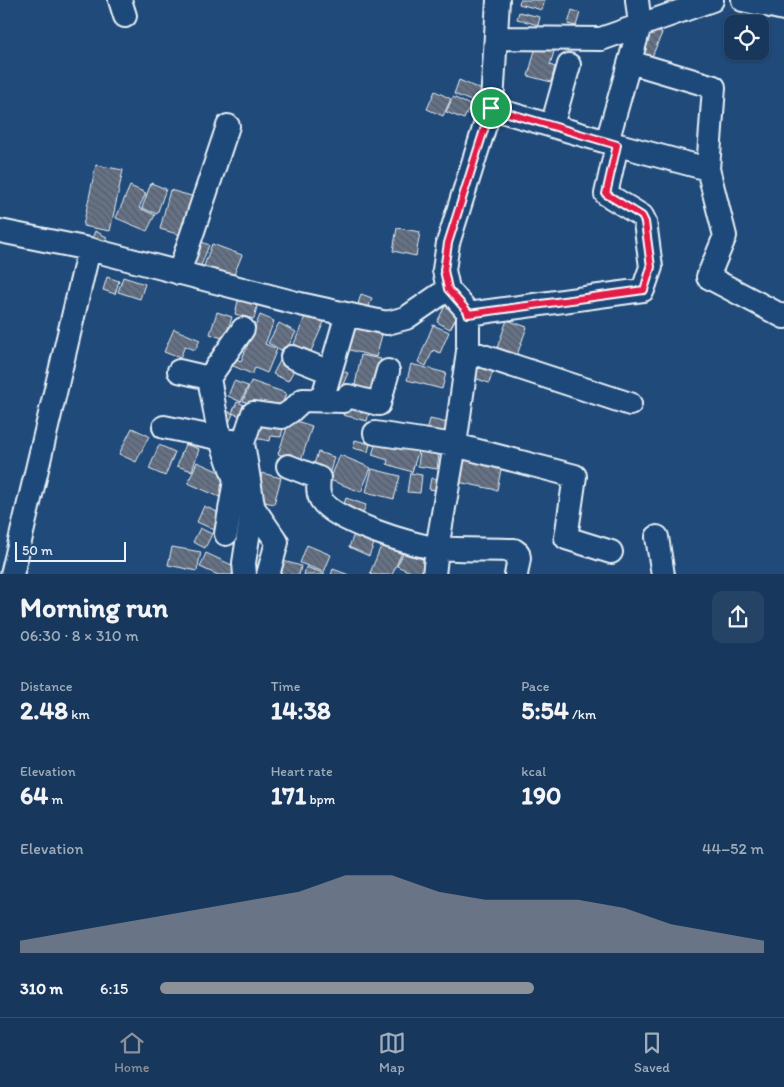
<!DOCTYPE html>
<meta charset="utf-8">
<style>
:root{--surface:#17385c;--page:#244365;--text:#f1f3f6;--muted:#9eacbb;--line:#365272;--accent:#8c9099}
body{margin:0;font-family:Itim,sans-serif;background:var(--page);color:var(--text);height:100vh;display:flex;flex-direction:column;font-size:19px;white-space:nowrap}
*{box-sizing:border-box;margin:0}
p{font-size:16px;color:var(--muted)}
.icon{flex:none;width:28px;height:28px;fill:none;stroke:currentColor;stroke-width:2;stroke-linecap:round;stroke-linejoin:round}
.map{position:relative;height:574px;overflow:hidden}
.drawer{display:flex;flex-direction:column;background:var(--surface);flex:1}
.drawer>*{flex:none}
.tools{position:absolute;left:724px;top:15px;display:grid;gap:10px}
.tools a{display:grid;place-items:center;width:45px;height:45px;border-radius:10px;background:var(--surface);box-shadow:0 1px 4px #0004,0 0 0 1px var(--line);font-size:25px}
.scale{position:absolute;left:15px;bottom:12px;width:111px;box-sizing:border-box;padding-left:5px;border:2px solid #e8f1f8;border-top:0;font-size:14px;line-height:18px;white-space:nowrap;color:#e8f1f8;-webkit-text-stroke:4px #1f4a7a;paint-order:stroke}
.pin{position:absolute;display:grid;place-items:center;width:42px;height:42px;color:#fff;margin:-21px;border:2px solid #fff;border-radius:50%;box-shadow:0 1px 5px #0007}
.round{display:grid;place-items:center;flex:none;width:52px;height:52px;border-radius:10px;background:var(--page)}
.overview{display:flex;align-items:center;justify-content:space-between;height:85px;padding:0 20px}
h1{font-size:28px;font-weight:800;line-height:38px}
.figures{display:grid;grid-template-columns:repeat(3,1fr);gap:8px;height:85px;padding:5px 20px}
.figures div{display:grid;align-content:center}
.figures b{font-size:25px;font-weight:800}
.figures small{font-size:14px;font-weight:400}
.figures p{font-size:14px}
.chart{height:140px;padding:10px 20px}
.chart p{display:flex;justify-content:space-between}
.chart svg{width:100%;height:90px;margin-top:5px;fill:var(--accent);opacity:.7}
ul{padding:0 20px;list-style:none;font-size:16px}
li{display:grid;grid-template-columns:80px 60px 1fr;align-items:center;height:38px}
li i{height:12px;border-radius:6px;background:var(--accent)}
.tabs{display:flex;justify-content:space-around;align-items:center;height:70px;border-top:1px solid var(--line);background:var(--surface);font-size:14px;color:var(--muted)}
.tabs a{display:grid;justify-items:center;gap:2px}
.tabs .active{color:var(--accent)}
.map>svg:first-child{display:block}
.building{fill:url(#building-back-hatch);stroke:#e8f1f8}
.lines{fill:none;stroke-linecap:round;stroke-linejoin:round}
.minor-casing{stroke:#e8f1f8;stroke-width:26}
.minor{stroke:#1f4a7a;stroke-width:22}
.route-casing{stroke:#fff;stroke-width:10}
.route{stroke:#e11d48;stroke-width:6}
</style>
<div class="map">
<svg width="784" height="575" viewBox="0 0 784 575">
<defs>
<pattern id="building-back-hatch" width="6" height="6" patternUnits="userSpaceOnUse" patternTransform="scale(1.25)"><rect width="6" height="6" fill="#667285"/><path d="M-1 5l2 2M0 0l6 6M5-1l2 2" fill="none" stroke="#565d68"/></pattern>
</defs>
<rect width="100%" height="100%" fill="#1f4a7a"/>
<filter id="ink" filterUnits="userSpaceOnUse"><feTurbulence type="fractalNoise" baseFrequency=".02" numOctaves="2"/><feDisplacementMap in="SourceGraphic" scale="10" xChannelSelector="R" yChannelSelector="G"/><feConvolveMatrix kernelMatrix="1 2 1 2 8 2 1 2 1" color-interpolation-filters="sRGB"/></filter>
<g filter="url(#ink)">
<!-- building -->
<path class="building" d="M520,0H545L542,10L519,4Z
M572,10L580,13L576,26L568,24Z
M519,12L540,17L538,25L517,19Z
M644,26L662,33L651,59L634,52Z
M537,43L555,48L550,65L555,67L551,82L528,76Z
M459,80L482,90L476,103L454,94Z
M435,91L451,99L443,116L427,109Z
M453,97L470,105L464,119L446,112Z
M96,165L123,170L110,231L83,226Z
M151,183L166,189L157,214L142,208Z
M130,186L146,193L139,208L155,215L147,231L116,218Z
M170,190L195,197L184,236L160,229Z
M397,228L420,232L416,256L393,251Z
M95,231L107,237L102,248L90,243Z
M195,239L209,245L200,268L186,262Z
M212,244L242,255L233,277L204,266Z
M107,277L119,281L115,294L103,290Z
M123,277L145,284L140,299L118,292Z
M361,294L372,298L366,315L356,311Z
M239,297L258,302L254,319L235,314Z
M447,302L461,309L450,329L437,322Z
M217,312L232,317L225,339L210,334Z
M306,314L324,322L311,351L294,344Z
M260,315L274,321L265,344L277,349L267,373L255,368L252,374L226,363L229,356L241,361Z
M507,320L527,327L517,355L497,348Z
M279,323L296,332L285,352L268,343Z
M345,325L382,335L376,357L339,347Z
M433,325L449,332L440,353L433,350L426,366L418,362Z
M174,329L200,340L195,350L185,346L180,358L164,352Z
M283,355L298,363L288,381L273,374Z
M361,355L381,359L373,399L353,395Z
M411,364L446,373L442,389L407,380Z
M476,365L493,371L489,383L471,377Z
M335,368L348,373L337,398Z
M234,381L248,386L241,402L228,396Z
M251,381L286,393L279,414L243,401Z
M348,398L371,405L367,421L343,415Z
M237,402L253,408L249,419L232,413Z
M224,409L233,414L227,427Z
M254,414L285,419L281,437L271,436L270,441L249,437Z
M290,419L312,426L301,461L278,454Z
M430,419L452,424L448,440L426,435Z
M132,428L149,436L136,462L119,454Z
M377,439L418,452L412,472L387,464L388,460L372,455Z
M355,440L370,444L368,452L353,448Z
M421,443L440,446L437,469L418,466Z
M185,444L199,449L192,471L177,466Z
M159,445L175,452L165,476L149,469Z
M318,452L334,457L329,475L312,470Z
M340,455L371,468L361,492L330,480Z
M459,455L502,464L497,490L453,481Z
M197,462L233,478L224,499L188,483Z
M372,469L400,476L394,499L366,492Z
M262,473L281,478L274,504L256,500Z
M410,473L422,475L420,493L407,492Z
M431,478L442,480L441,491L429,489Z
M346,498L366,505L360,520L341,513Z
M204,506L224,515L217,531L197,522Z
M200,528L212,534L205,548L193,542Z
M356,529L377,537L369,556L349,547Z
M384,539L404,548L392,575H372L370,573Z
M307,545L331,555L324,572L300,563Z
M172,547L201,552L197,571L168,565Z
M404,552L427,561L421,575H417L397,566Z
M206,553L236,567L233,575H218L200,567Z
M276,559L301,566L299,575H271Z
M306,567L325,574V575H304Z
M333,569L349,575H331Z"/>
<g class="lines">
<!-- minor casing -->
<g class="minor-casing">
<path id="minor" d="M120,0L125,16
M743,0L784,9
M496,38L601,39L712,0
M630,62L714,87L708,169L725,236L708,277L784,317
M491,108L607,142L708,169
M552,126L569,65
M607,142L640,25L637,0
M0,231L89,249L300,304L387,323L406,318L448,289L468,312V351L455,445L437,548L434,575
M179,273L228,126
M448,289L444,270L448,243L492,103L498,0
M468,314L643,290L651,267L645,222L642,216L606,194L617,145
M468,351L630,404
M292,357L330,372
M179,371L209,378L243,329
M209,378L220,438L235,480L226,534
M322,400L347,314
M164,427L232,441
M375,433L455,445L575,476L566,538L611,552
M288,466L319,478C318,486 317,494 322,501C335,521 413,546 437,548C463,550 489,549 514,550L518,553L519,558L516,575
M253,507L277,542L268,575
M657,537L663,575
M12,575L89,249
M245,575L244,563L253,505L243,443L253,413L282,417L291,411L303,400L343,401L348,396L379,404L388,371"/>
</g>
<!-- minor -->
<use href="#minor" class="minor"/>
</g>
</g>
<g class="lines" filter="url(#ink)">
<!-- route casing -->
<g class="route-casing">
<path id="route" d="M491,108L617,145L606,194L642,216L645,222L651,267L644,290L468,314V312L448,289L444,270L448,243Z"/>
</g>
<!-- route -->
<use href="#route" class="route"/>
</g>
</svg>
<div class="tools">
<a><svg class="icon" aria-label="locate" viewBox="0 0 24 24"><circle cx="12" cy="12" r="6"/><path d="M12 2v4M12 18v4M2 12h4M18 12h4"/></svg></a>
</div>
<div class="scale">50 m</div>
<div class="pin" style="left:491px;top:108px;background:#1e9e55"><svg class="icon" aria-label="arrive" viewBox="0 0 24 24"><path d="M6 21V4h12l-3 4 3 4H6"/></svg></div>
</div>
<section class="drawer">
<div class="overview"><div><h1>Morning run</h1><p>06:30 · 8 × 310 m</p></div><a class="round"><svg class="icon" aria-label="share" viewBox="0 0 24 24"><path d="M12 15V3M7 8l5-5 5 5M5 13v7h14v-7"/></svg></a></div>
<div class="figures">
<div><p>Distance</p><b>2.48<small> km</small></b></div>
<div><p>Time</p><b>14:38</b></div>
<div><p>Pace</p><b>5:54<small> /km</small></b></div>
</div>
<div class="figures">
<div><p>Elevation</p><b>64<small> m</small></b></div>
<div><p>Heart rate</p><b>171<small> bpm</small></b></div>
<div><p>kcal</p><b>190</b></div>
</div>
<div class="chart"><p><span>Elevation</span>44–52 m</p>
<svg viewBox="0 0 160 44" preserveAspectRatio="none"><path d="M0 44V38L10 34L20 30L30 26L40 22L50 18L60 14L70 6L80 6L90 14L100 18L110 18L120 18L130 22L140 30L150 34L160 38V44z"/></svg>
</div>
<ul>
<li><b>310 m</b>6:15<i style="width:62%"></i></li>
</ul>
</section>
<nav class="tabs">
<a class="active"><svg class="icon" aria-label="home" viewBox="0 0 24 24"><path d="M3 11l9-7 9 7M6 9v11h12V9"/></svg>Home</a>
<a><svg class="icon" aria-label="map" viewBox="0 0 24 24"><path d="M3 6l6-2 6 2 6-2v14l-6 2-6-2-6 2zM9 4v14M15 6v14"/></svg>Map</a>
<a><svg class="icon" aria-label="saved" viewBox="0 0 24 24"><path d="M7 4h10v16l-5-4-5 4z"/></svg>Saved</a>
</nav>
